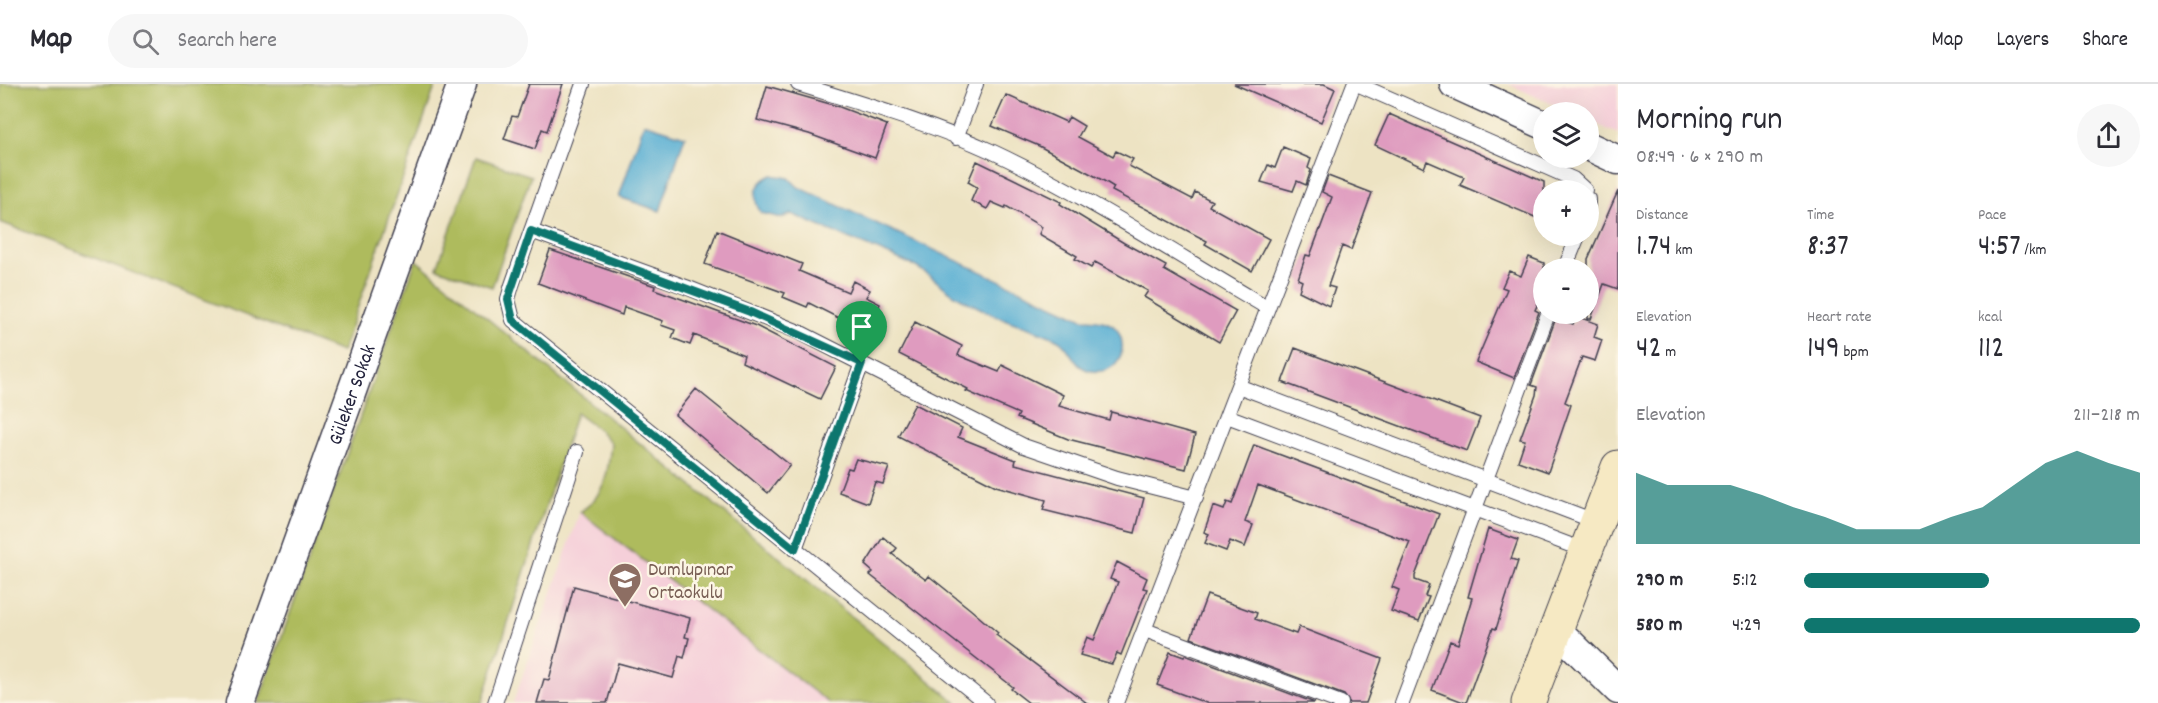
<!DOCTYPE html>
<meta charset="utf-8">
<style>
:root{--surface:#fff;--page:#f7f7f7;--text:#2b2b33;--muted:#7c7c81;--line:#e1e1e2;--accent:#0f766e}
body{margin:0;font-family:Dekko,sans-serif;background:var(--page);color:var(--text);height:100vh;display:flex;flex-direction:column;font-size:22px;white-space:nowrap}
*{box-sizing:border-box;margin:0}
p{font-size:20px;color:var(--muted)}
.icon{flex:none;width:33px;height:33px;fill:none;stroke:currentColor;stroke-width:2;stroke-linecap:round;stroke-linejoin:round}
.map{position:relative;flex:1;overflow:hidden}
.details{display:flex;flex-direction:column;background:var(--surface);width:540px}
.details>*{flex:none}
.fabs{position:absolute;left:1533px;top:18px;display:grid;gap:12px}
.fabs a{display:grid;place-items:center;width:66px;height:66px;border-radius:50%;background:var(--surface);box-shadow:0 6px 24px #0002;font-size:30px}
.pin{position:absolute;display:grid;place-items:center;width:51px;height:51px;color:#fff;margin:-62px -26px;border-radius:50% 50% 50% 0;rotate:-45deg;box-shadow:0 0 6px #0007}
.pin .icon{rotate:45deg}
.round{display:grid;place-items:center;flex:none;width:63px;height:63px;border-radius:32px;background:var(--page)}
.summary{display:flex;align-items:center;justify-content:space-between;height:102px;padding:0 18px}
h1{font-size:33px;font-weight:600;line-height:45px}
.figures{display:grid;grid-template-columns:repeat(3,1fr);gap:9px;height:102px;padding:6px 18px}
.figures div{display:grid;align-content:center}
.figures b{font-size:30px;font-weight:600}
.figures small{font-size:16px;font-weight:400}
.figures p{font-size:16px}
.chart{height:168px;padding:12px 18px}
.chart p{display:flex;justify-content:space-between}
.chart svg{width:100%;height:108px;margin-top:6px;fill:var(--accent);opacity:.7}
ul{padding:0 18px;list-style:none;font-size:20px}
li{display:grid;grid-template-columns:96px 72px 1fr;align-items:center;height:45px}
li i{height:15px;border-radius:8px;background:var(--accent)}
header{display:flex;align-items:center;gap:36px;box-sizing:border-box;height:84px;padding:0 30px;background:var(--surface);border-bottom:2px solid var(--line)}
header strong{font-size:28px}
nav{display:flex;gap:33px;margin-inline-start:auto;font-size:21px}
.search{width:420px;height:54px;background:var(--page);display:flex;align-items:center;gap:15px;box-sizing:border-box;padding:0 21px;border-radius:33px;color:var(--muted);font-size:22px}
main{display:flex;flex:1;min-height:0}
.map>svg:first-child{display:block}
.built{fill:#f5cfd9}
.green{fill:#aebb5d;stroke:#686e4c;stroke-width:1.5}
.water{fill:#56aed3;stroke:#3c6887;stroke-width:1.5}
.building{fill:#df9bbf}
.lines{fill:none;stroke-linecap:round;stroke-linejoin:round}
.lane-casing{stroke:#403f4f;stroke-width:16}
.street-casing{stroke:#403f4f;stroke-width:31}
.secondary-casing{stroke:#403f4f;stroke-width:35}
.lane{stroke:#fff;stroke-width:14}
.street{stroke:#fff;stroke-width:28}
.secondary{stroke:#f6e9c3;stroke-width:33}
.route-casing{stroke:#fff;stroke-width:12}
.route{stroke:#0f766e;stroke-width:8}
.labels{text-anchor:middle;stroke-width:5;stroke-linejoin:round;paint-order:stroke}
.street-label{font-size:20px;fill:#22223b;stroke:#fcf5e5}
.education-label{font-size:20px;fill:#785e54;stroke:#fcf5e5;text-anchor:start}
</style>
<header>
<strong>Map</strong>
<div class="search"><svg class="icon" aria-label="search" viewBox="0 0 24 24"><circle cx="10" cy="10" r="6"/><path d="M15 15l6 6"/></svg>Search here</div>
<nav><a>Map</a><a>Layers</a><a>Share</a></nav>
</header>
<main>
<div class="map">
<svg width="1618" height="619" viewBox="0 0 1618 619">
<rect width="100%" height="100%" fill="#fcf5e5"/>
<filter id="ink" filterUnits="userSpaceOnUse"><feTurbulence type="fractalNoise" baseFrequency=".0167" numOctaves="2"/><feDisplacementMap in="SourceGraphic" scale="12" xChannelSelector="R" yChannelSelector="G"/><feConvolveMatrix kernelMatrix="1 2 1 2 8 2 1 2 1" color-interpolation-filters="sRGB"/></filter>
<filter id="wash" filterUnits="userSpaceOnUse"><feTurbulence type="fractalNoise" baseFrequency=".008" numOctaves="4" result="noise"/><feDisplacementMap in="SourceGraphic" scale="24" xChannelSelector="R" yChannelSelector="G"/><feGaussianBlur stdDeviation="1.35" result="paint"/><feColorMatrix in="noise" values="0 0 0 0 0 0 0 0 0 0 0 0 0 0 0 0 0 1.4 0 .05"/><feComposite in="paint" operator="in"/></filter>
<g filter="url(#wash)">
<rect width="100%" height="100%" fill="#ede3c3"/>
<!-- built -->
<path class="built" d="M1508,0H1618V50L1589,37L1588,28H1570Z
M580,428L829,619H513Z"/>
<!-- green -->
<path class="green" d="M0,0H436L342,268L0,138Z
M476,73L531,92L492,203L437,184Z
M416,176L957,619H829L580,428C606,411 608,388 611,359L599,346L576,329L482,619H258Z"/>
<!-- water -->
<path class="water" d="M644,39L685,52L660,127L619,113Z
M772,91L789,94L798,103L1083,235C1095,235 1113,236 1119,249C1129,268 1115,291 1092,287C1073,284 1073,267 1060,257C1051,250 1006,237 992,230C980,224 967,218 955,211C941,202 929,189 914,182C874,163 832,149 792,130L782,134L761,129C751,113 755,99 772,91Z"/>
<g id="blocks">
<!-- building -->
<path class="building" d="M529,0H563L547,47L542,45L535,65L504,55L512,32L517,33Z
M1234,0H1324L1335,5L1321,38Z
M767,2L837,22L887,41L875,74L809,50L757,36Z
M1006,11L1066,38L1069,33L1084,42L1078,53L1113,72L1116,67L1133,75L1129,82L1192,115L1195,108L1212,117L1209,122L1269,155L1252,187L1205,160L1207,157L1112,107L1114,103L1104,97L1039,62L992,42Z
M1389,30L1544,98V137L1460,101L1464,93L1427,77L1424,84L1375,61Z
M1283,63L1311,75L1308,84L1311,86L1306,101L1297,97L1293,107L1261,98L1268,81L1275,84Z
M977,77L1061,118L1060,120L1124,159L1166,182L1164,186L1236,227L1219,258L1144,213L1148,207L1095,178L1091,184L1075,175L1077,172L1039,150L1042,143L1006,122L1005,124L991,118L987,125L971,117L977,103L968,98Z
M1328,92L1372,109L1351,166L1342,162L1328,202L1335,204L1329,222L1299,207L1302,197L1298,195L1306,171L1310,172L1332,113L1322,108Z
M1618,107V205L1604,200L1591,235H1588V175Z
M717,146L802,180L799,187L848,208L853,197L870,206L866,213L880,220L866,248L809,219L807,223L783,213L785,209L705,180Z
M550,166L655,202L654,205L756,242L836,283L820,315L742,278L744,271L694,251L690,261L672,254L675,246L661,241L663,237L624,223L622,231L538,199Z
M1529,173L1544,179V207L1535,226L1539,228L1514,294L1476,278L1507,205L1502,203L1509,187L1521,192Z
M1576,232L1598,240L1594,253L1602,256L1595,277L1582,273L1565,318L1571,321L1548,388L1518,377L1525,356L1520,355L1536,311L1537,303L1531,301L1556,234L1573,240Z
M915,238L962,262L958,271L999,288L1002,281L1063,311L1059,322L1109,336L1111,328L1195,351L1186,385L1068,355L1017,334L1019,330L966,307L968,305L899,270Z
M1295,264L1480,334L1467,367L1282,298Z
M696,305L790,381L768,409L675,331Z
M915,320L962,344L958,353L1016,376L1015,380L1144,414L1135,449L1043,426L1046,416L996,402L898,352Z
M1254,361L1439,430L1415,492V496L1429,501L1425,512L1429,513L1419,537L1391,527L1399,506L1392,503L1410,458L1258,401L1245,438L1253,441L1245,463L1230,457L1226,467L1205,459L1209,450L1204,448L1213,422L1224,426L1227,418L1232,420Z
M856,375L889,383L883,400L875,398L868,419L839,408L848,384L852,385Z
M1488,445L1518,456L1511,475L1518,477L1496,545L1493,544L1466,619L1432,606L1450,557L1458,560L1472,514L1468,513Z
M883,453L897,464L892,470L926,496L929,492L970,525L998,549L996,551L1087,619H1029L1011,605L1013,603L870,491L873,488L865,481Z
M1117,478L1147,494L1143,504L1147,505L1121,571L1117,569L1112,580L1080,571L1087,553L1094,556L1104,532L1118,498L1110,495Z
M574,502L690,534L685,553L689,554L684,574L679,572L673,594L618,579L607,619H537L544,595L549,596Z
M1207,511L1257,529L1255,535L1296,550L1299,543L1382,575L1366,619H1350L1344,611L1191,554Z
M1170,568L1184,573L1185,571L1315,619H1206L1157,601Z"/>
</g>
</g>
<g filter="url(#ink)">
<use href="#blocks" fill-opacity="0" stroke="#403f4f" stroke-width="1.5"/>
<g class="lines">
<!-- lane casing -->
<g class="lane-casing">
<path id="lane" d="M583,0L512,201L508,215L513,236L986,619
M798,0C862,20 929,39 991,67C1087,112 1177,171 1268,224
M1357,0L1573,95L1585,106
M956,54L976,0
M1588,115V121
M531,147L686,203L799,248L1024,362L1117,394L1196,414
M1565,184L1578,152
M1238,302L1597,438
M1227,332L1586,467
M795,465L862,279
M1145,546L1341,619
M495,619L577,368
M1116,619L1354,0
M1402,619L1548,230"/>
</g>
<!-- street casing -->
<g class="street-casing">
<g id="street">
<path d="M1454,0L1544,41"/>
<path d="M1588,62L1618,76"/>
<path d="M1556,545L1618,606"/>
<path id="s1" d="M240,619L462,0"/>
</g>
</g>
<!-- secondary casing -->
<g class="secondary-casing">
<path id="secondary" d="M1528,619L1618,383"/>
</g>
<!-- lane -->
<use href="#lane" class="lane"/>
<!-- street -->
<use href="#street" class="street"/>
<!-- secondary -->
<use href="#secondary" class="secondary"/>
</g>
</g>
<g class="lines" filter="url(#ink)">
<!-- route casing -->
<g class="route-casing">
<path id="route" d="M531,147L750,228L862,279L795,465L513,236L508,215Z"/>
</g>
<!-- route -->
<use href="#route" class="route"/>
</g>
<!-- icons -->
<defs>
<g id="school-pin" transform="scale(1.725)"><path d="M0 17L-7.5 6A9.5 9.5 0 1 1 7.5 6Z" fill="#8d6e63" stroke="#fcf5e5"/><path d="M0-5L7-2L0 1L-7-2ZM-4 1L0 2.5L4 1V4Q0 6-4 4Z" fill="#fff"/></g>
</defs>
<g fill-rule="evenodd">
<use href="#school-pin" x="625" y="495"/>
</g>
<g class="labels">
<!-- street labels -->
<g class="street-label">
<text dy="7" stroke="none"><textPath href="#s1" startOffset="328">Güleker Sokak</textPath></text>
</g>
<!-- education labels -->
<g class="education-label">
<text x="648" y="491">Dumlupınar<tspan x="648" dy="23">Ortaokulu</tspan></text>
</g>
</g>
</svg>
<div class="fabs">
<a><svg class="icon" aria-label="layers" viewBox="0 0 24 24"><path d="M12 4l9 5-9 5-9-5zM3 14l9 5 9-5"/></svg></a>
<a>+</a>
<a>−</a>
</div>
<div class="pin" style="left:862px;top:279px;background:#1e9e55"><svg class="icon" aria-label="arrive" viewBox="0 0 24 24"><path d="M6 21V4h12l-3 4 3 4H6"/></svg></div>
</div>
<section class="details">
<div class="summary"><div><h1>Morning run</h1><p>08:49 · 6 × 290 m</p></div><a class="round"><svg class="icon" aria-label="share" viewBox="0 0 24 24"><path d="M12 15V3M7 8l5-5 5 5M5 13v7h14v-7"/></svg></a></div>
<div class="figures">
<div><p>Distance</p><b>1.74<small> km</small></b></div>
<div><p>Time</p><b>8:37</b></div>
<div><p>Pace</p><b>4:57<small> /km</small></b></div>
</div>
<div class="figures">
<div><p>Elevation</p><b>42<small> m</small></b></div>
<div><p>Heart rate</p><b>149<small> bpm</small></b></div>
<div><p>kcal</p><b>112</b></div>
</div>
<div class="chart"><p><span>Elevation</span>211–218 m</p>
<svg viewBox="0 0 160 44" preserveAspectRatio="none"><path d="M0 44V15L10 20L20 20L30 20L40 24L50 29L60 33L70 38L80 38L90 38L100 33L110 29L120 20L130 11L140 6L150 11L160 15V44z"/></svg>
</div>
<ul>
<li><b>290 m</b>5:12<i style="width:55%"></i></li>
<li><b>580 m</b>4:29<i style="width:100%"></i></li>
</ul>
</section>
</main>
